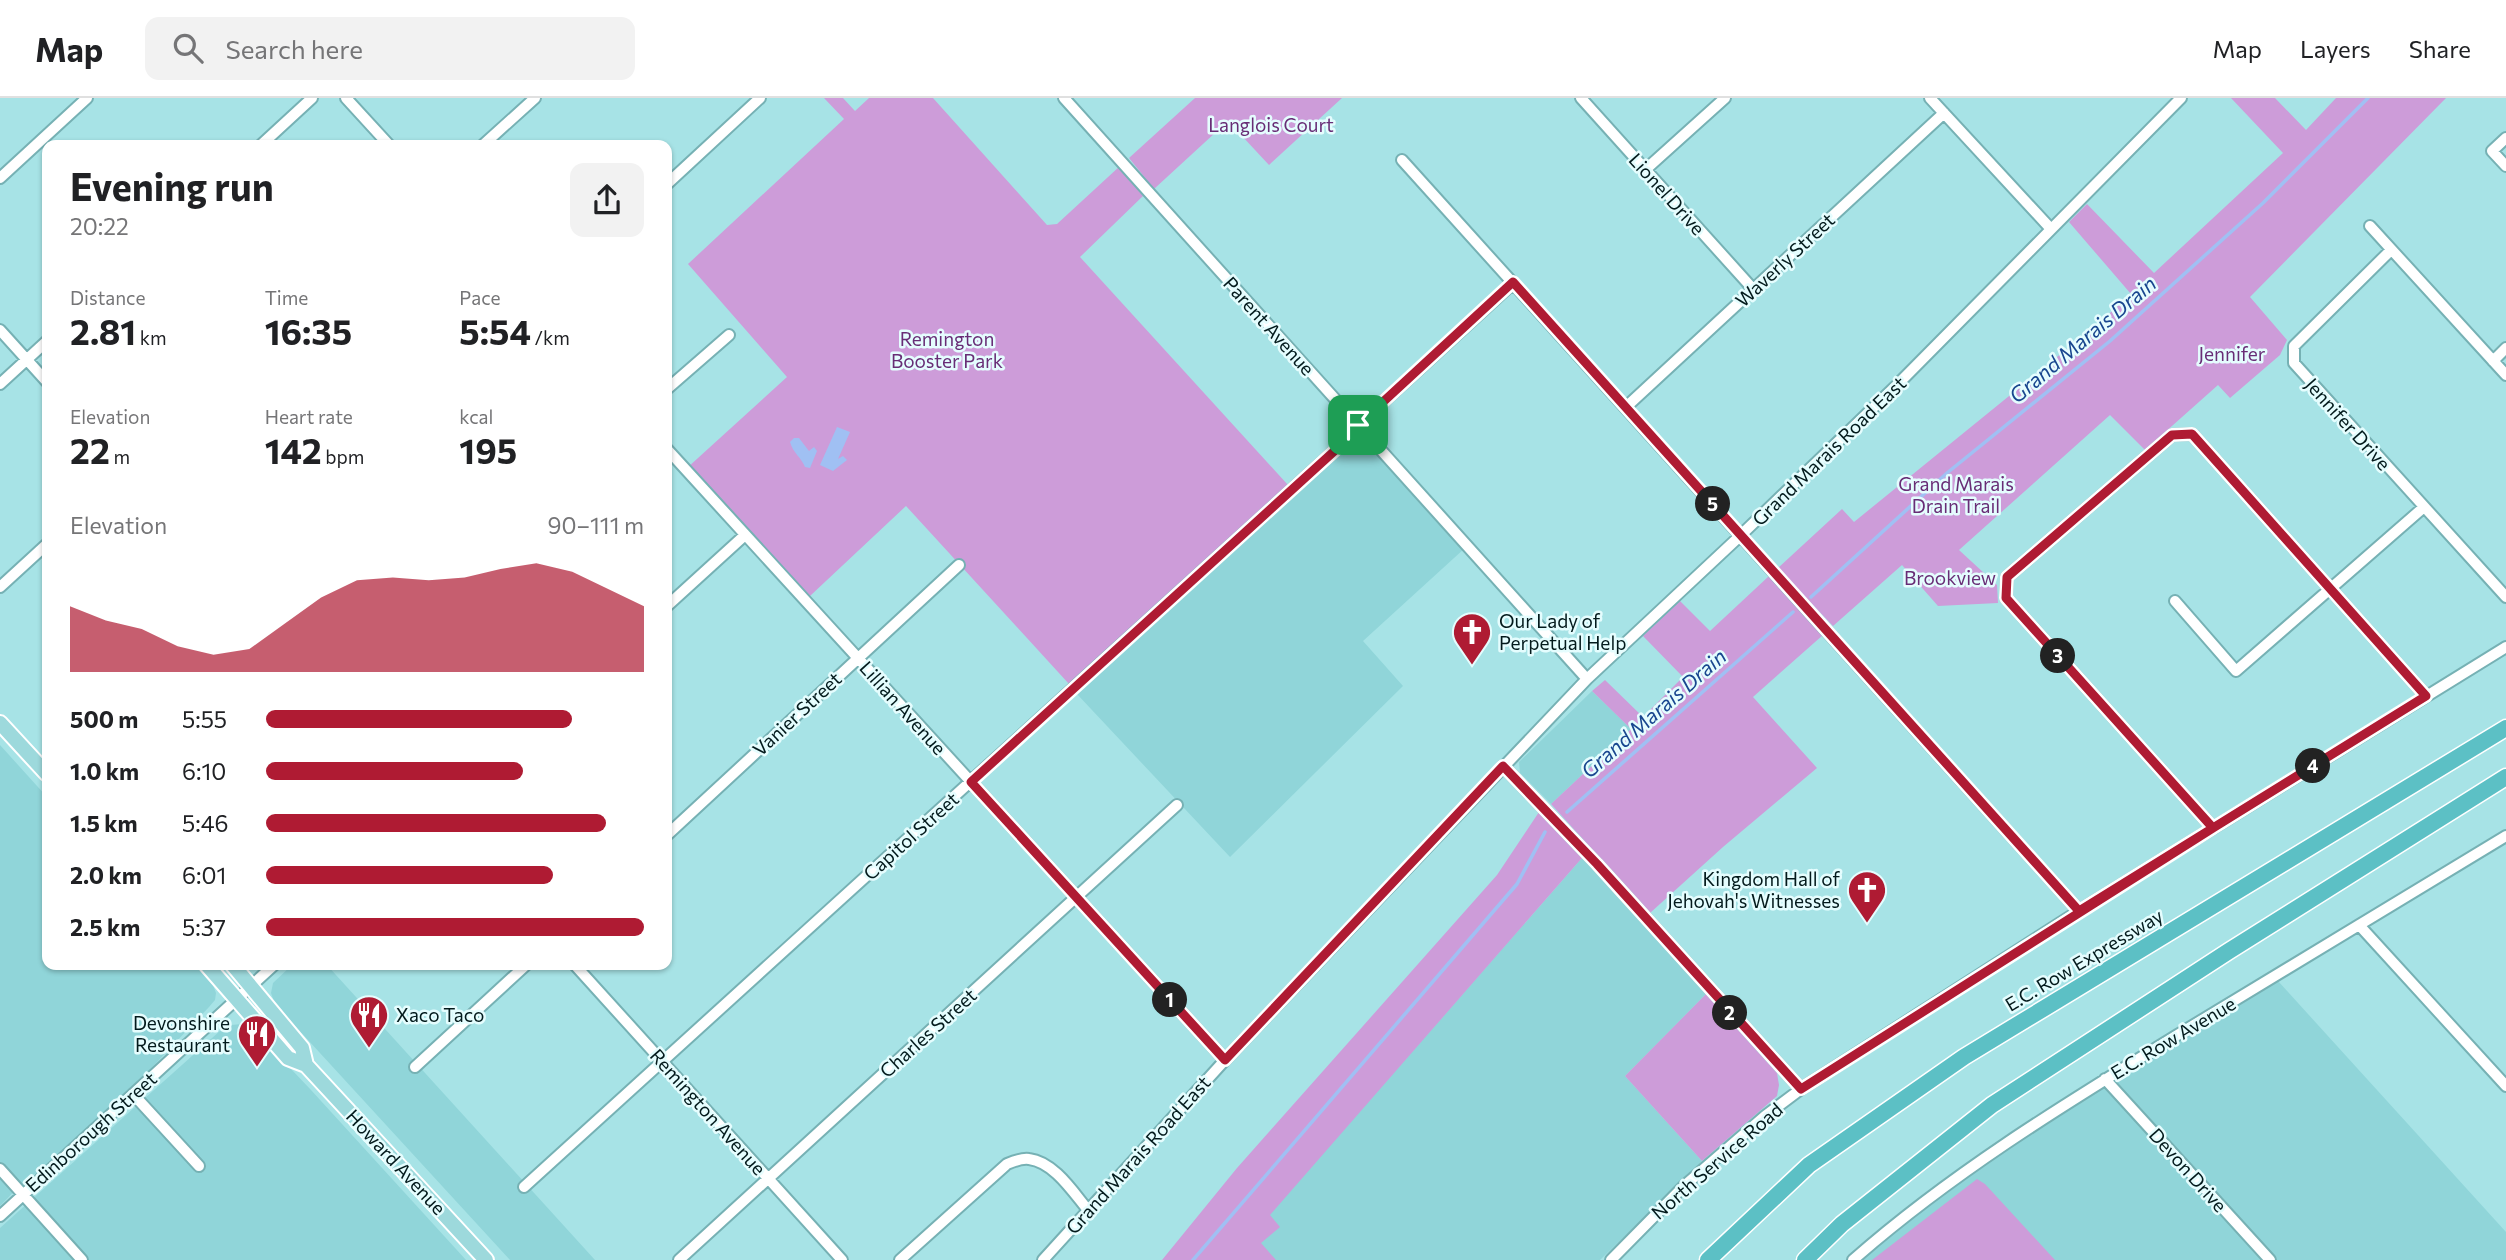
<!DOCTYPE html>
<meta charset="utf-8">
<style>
:root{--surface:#fff;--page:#f2f2f2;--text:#202124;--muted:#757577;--line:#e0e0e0;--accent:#af1b33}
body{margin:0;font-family:Commissioner,sans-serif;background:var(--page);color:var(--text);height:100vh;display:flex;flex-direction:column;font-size:26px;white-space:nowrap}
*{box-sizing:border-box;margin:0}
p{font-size:23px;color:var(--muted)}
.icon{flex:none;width:38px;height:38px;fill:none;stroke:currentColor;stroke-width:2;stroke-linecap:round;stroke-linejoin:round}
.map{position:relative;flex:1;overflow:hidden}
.sheet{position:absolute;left:42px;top:42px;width:630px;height:830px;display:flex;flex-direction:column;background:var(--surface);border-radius:14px;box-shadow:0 2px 5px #0004}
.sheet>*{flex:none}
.pin{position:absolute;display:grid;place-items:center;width:60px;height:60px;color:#fff;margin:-30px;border-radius:14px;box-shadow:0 4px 10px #0006}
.km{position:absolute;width:35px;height:35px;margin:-18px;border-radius:50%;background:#222;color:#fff;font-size:19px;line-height:35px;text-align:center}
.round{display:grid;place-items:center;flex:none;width:74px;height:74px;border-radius:14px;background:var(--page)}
.headline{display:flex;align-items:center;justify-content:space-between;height:119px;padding:0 28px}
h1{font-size:38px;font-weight:700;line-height:52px}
.stats{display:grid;grid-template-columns:repeat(3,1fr);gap:10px;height:119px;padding:7px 28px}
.stats div{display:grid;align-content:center}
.stats b{font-size:35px;font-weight:700}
.stats small{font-size:19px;font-weight:400}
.stats p{font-size:19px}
.chart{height:196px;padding:14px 28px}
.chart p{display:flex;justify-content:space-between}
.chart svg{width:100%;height:126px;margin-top:7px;fill:var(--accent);opacity:.7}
ul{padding:0 28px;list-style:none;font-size:23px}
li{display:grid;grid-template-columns:112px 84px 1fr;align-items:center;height:52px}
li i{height:18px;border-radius:9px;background:var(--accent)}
header{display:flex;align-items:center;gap:42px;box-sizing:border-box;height:98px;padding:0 35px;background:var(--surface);border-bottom:2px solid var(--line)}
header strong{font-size:33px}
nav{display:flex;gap:38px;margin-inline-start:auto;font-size:24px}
.search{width:490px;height:63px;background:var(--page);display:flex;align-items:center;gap:18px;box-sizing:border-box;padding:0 24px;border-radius:14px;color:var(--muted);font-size:26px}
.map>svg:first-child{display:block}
.built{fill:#90d5d9}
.green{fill:#cd9cd9}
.water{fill:#a0c0f3}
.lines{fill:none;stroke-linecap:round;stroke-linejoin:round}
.stream{stroke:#a0c0f3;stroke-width:3.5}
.minor-casing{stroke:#76b1b4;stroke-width:14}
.major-casing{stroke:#fff;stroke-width:18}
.highway-casing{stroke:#fff;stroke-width:19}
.minor{stroke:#fff;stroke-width:10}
.major{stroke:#9dd9dc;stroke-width:14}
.highway{stroke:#5cc0c5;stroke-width:16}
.route-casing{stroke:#fff;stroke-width:14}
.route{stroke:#af1b33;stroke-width:9}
.labels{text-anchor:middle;stroke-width:5;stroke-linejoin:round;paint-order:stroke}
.park-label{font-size:19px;fill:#682d76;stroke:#e5fdfe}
.street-label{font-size:19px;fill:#031a1c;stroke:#e5fdfe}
.poi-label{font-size:19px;fill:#031a1c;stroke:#e5fdfe;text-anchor:start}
.water-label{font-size:21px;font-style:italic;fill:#18468f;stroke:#e5fdfe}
</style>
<header>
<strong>Map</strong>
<div class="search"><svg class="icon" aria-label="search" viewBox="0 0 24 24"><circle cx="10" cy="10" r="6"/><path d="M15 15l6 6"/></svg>Search here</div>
<nav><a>Map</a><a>Layers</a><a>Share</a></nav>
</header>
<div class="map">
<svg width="2506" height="1162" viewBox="0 0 2506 1162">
<rect width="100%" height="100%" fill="#a7e3e6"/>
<!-- built -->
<path class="built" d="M1361,336L1465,450L1363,543L1403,588L1230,759L1076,595Z
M1592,593L1631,631L1551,706L1520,675L1519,664Z
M0,647L47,699V866H195L213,887L216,895L215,902L209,909L142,980L41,1073L28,1079L0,1108Z
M1582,760L1706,896L1625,978L1702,1063L1600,1162H1234L1269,1117Z
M293,866H326L595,1162H510L275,906L271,895L273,885Z
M2278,883L2506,1134V1162H1859L1952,1087L2088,998Z
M242,926L254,932L311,992L466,1162H0V1130L221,932L231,927Z"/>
<!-- green -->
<path class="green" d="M824,0H843L855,13L869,0H933L1047,127L1057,126L1120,68L1143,98L1080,159L1288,387L1069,586L906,408L810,498L687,370L787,279L688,166L844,21Z
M1195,0H1342L1269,67L1228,23L1154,91L1129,60Z
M2231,0H2275L2306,32L2336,0H2446L2250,199L2287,242L2280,257L2230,300L2218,287L2145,352L2110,317L1959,452L1997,487L1998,505L1938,508L1902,467L1833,528L1778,470L1842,411L1854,424L2100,224L2131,196L2069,124L2087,106L2154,175L2283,55Z
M1769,478L1823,537L1753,599L1817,670L1723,749L1650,815L1551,706L1631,631L1592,593L1605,582L1643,619L1683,579L1643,538L1680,503L1710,533Z
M1539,714L1582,760L1270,1117L1280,1129L1261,1145L1276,1162H1162L1237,1070L1497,777Z
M1706,896L1777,975L1779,987L1777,998L1702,1063L1625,978Z
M1977,1081L1985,1086L2055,1162H1872Z"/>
<!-- water -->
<path class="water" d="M837,329L850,334L838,361L843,358L847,362L833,373L820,367Z
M794,340H799L809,353L814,349L817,353L810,370L805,369C801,359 793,355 790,344Z"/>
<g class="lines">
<!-- stream -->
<path class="stream" d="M1811,499L1947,375L2110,243L2263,105L2368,0
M1567,714L1793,514
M1193,1162L1517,786L1545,734"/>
<!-- minor casing -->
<g class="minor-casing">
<path id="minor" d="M346,0L389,47
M1064,0L1587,581
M1581,0L1753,191
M1930,0L2051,131
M2506,40L2492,53L2506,68
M261,47L312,0
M483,47L535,0
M1402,62L2079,813
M1645,72L1725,0
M0,80L87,0
M667,86L760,0
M2370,128L2506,277
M2391,152L2294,248V265L2506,499
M0,232L47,284
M2493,263L2506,250
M0,286L47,243
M667,291L729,237
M1626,309L1944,15
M667,351L1225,962
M0,489L47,446
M2175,503L2236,573L2424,409
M667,508L745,437
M1503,668L1597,766L1801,991
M2213,730L2006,500L2007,479L2172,337L2192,336L2426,598
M667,737L959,467
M2359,827L2506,988
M574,866L842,1162
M415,969L527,866
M2105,981L2270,1162
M133,996L199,1068
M0,1071L82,1162
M524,1089L1352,337L1358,327L1513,185
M0,1118L275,866
M679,1162L1177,707
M900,1162L1007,1066C1014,1063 1022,1060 1029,1061C1054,1064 1073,1094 1088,1112
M1043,1162L1225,962L1587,581L1741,437L1898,286L2181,0
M1611,1162L1684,1088L1765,1018L1801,991L2079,813L2506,549
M1853,1162C1954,1073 2070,1003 2184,933C2291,868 2399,803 2506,738"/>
</g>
<!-- major casing -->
<g class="major-casing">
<path id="major" d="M0,625L47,676
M206,866L288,960L306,967L486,1162
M232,866L302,950L306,967"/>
</g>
<!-- highway casing -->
<g class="highway-casing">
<path id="highway" d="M1708,1162L1809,1067L1964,959L2506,630
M1805,1162L1842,1126L1992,1007L2229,853L2506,679"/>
</g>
<!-- minor -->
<use href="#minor" class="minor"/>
<!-- major -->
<use href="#major" class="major"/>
<!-- highway -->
<use href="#highway" class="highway"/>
</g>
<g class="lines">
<!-- route casing -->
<g class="route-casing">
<path id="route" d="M1358,327L1352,337L971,684L1225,962L1503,668L1597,766L1801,991L2213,730L2006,500L2007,479L2172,337L2192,336L2426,598L2079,813L1513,184L1358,327"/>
</g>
<!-- route -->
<use href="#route" class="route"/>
</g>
<!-- icons -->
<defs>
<g id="church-pin" transform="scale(2.0125)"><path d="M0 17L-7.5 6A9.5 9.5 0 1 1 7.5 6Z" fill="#af1b33" stroke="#e5fdfe"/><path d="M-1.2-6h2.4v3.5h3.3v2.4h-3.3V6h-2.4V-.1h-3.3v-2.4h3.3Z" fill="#fff"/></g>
<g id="restaurant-pin" transform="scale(2.0125)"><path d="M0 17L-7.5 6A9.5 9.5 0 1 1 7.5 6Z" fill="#af1b33" stroke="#e5fdfe"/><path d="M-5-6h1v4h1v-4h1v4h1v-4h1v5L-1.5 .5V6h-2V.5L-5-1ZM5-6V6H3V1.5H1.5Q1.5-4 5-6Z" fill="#fff"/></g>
</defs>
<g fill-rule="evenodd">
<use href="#church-pin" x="1472" y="534"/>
<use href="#church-pin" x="1867" y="792"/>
<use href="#restaurant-pin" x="369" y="917"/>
<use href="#restaurant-pin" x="257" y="936"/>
</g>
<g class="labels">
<!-- park labels -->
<g class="park-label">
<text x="1271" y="34">Langlois Court</text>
<text x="947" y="248">Remington<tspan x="947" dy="22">Booster Park</tspan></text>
<text x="2232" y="263">Jennifer</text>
<text x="1956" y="393">Grand Marais<tspan x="1956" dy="22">Drain Trail</tspan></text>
<text x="1950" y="487">Brookview</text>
</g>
<!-- street labels -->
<g class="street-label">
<text transform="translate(1667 96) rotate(48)" y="7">Lionel Drive</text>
<text transform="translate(1785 162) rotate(-43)" y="7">Waverly Street</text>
<text transform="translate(1269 228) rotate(48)" y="7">Parent Avenue</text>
<text transform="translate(2348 326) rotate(48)" y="7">Jennifer Drive</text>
<text transform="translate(1829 353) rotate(-44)" y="7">Grand Marais Road East</text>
<text transform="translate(903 610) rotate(48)" y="7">Lillian Avenue</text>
<text transform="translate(797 616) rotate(-43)" y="7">Vanier Street</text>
<text transform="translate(911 738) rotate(-42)" y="7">Capitol Street</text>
<text transform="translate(2084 862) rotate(-31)" y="7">E.C. Row Expressway</text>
<text transform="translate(928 935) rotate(-42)" y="7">Charles Street</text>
<text transform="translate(2173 940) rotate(-31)" y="7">E.C. Row Avenue</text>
<text transform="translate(708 1014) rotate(48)" y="7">Remington Avenue</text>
<text transform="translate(91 1034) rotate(-42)" y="7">Edinborough Street</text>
<text transform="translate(1138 1057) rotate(-48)" y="7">Grand Marais Road East</text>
<text transform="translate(1717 1063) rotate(-41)" y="7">North Service Road</text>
<text transform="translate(396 1064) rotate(47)" y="7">Howard Avenue</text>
<text transform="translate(2188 1072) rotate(48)" y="7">Devon Drive</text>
</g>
<!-- poi labels -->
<g class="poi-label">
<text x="1499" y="530">Our Lady of<tspan x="1499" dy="22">Perpetual Help</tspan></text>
<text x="1840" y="788" text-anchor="end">Kingdom Hall of<tspan x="1840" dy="22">Jehovah's Witnesses</tspan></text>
<text x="396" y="924">Xaco Taco</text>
<text x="230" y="932" text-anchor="end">Devonshire<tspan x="230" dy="22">Restaurant</tspan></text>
</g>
<!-- water labels -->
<g class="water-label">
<text transform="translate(2083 242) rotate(-40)" y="7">Grand Marais Drain</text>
<text transform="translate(1654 616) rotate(-41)" y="7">Grand Marais Drain</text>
</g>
</g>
</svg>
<div class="pin" style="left:1358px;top:327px;background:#1e9e55"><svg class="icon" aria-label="arrive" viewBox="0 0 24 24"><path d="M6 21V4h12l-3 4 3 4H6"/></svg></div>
<b class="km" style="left:1170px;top:902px">1</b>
<b class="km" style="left:1730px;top:915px">2</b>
<b class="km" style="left:2058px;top:558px">3</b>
<b class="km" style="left:2313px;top:668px">4</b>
<b class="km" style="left:1713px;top:406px">5</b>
<section class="sheet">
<div class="headline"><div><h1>Evening run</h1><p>20:22</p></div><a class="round"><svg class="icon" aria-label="share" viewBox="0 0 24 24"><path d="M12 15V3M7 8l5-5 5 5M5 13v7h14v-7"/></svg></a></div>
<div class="stats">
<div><p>Distance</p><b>2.81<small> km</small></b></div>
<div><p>Time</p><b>16:35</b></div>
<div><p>Pace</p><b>5:54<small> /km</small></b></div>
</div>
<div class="stats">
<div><p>Elevation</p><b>22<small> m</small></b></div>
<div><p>Heart rate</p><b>142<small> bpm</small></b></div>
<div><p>kcal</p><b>195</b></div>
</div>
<div class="chart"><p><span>Elevation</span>90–111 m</p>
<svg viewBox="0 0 160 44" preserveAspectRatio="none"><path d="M0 44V21L10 26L20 29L30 35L40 38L50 36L60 27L70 18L80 12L90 11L100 12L110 11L120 8L130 6L140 9L150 15L160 21V44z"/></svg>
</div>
<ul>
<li><b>500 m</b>5:55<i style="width:81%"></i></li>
<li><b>1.0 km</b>6:10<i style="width:68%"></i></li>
<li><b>1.5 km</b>5:46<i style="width:90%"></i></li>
<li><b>2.0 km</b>6:01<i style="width:76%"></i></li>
<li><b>2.5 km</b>5:37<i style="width:100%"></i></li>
</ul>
</section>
</div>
